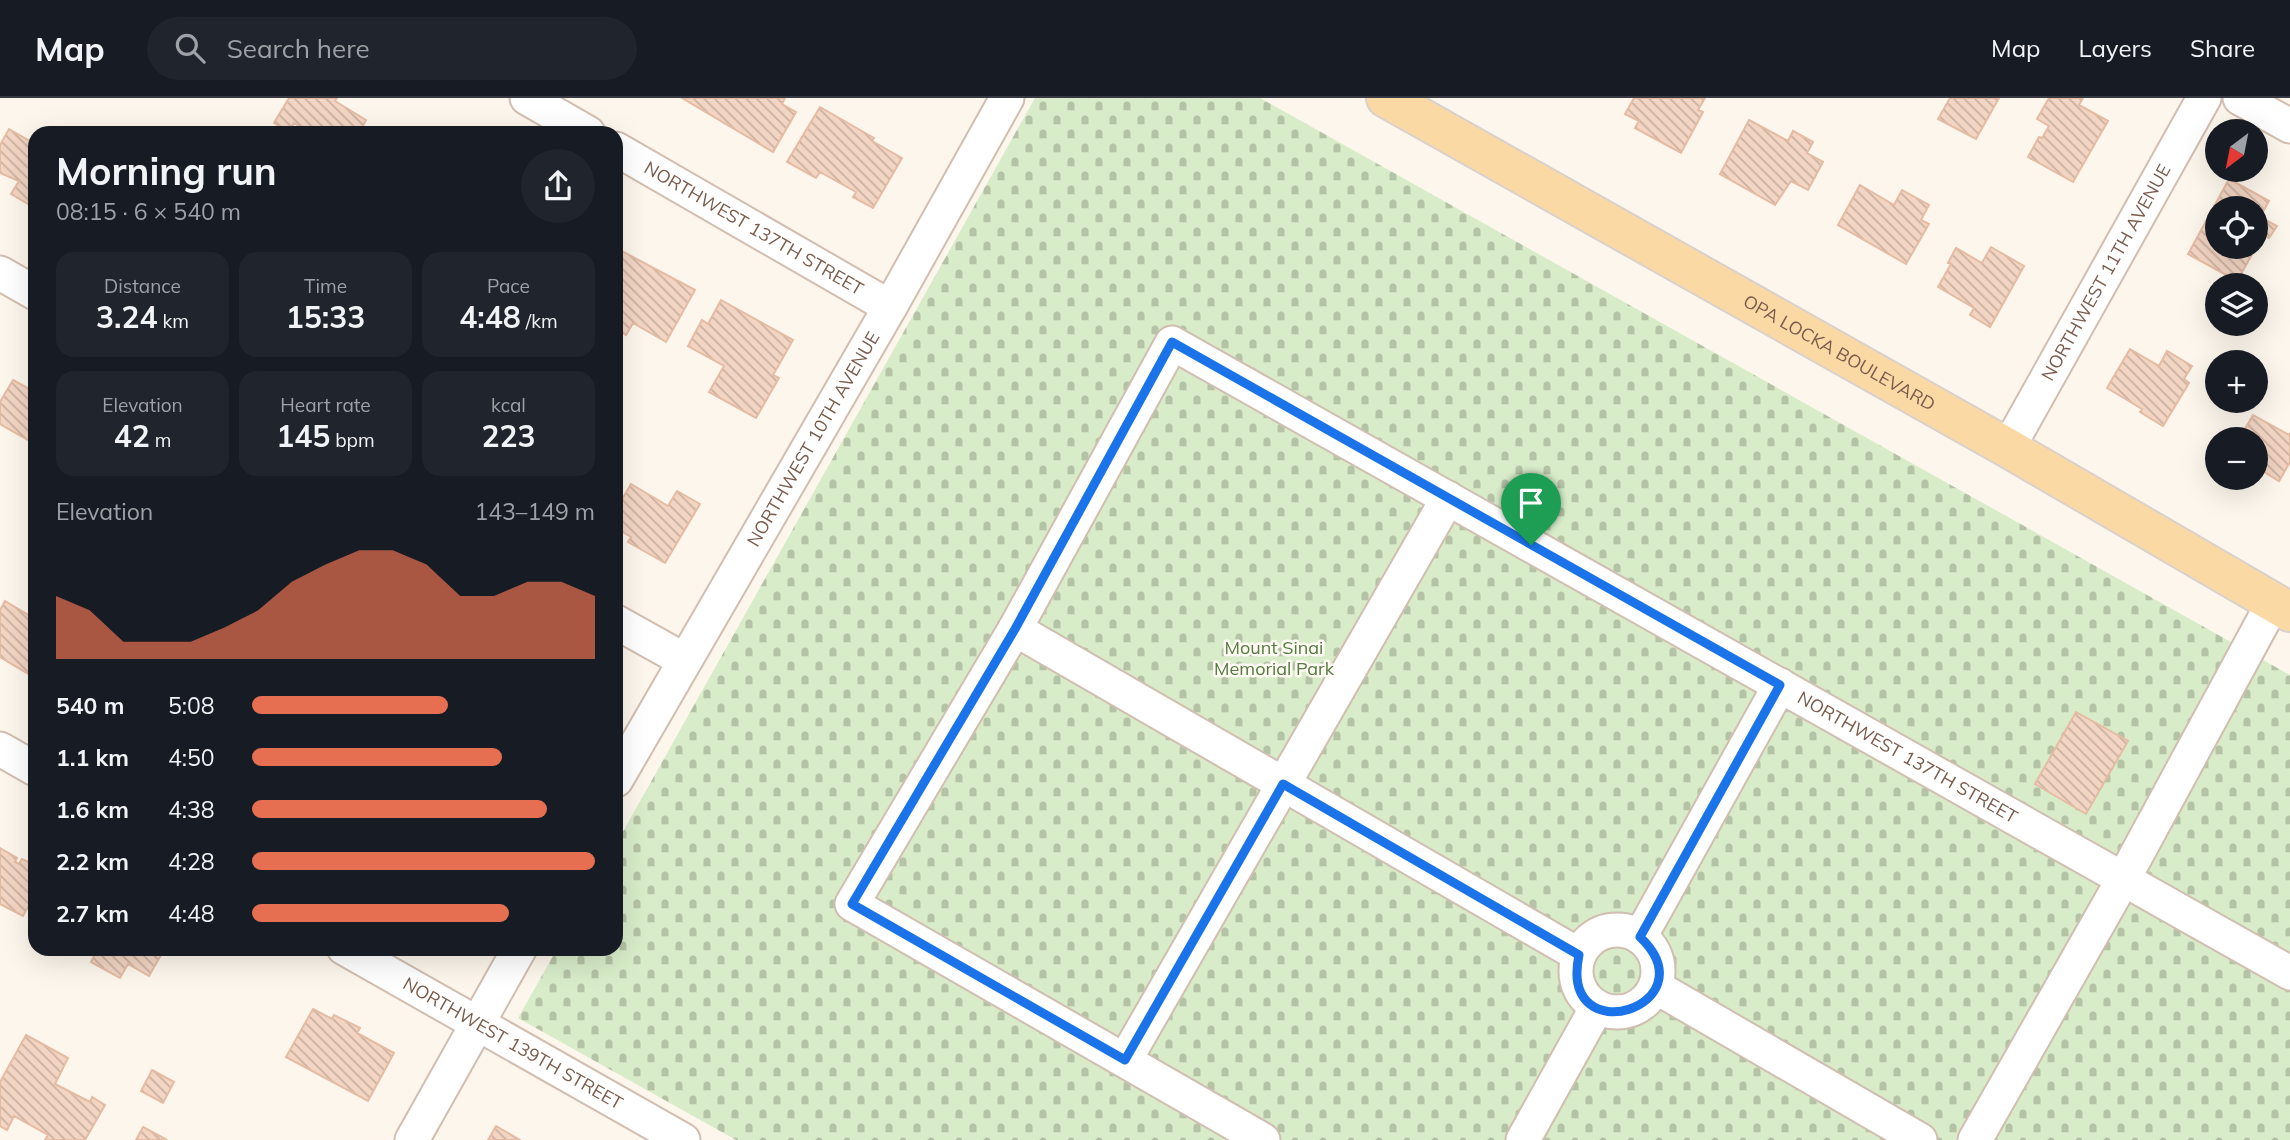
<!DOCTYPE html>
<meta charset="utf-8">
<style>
:root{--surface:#171b24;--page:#20242c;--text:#f1f3f6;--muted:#9ea1a6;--line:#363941;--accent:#e76f51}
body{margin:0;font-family:Mulish,sans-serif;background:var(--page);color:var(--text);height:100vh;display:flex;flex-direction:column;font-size:26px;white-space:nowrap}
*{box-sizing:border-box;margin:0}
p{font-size:23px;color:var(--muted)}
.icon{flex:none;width:38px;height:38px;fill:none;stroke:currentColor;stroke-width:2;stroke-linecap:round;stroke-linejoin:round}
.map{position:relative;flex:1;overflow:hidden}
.details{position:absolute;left:28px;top:28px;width:595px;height:830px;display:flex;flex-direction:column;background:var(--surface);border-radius:21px;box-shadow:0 7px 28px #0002}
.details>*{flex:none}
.needle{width:46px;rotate:212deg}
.tools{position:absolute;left:2205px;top:21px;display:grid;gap:14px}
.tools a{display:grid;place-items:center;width:63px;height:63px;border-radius:50%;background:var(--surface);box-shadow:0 7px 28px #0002;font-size:35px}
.pin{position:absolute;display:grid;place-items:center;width:60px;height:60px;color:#fff;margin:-72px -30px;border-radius:50% 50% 50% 0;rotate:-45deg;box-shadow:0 0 7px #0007}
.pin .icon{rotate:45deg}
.round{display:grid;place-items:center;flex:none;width:74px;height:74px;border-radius:37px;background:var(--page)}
.summary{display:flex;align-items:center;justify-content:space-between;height:119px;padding:0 28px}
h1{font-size:38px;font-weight:700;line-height:52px}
.stats{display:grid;grid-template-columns:repeat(3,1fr);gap:10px;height:119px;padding:7px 28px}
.stats div{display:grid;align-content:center;border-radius:18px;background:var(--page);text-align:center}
.stats b{font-size:30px;font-weight:700}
.stats small{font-size:19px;font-weight:400}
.stats p{font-size:19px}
.chart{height:196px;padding:14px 28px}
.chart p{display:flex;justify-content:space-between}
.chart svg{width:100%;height:126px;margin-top:7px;fill:var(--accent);opacity:.7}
ul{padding:0 28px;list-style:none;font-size:23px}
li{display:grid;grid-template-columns:112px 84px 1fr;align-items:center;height:52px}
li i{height:18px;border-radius:9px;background:var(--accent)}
header{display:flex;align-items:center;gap:42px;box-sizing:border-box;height:98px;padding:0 35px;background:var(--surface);border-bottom:2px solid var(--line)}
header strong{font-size:33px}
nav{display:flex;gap:38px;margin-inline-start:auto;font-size:24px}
.search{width:490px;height:63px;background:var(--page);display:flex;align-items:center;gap:18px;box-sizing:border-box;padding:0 24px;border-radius:38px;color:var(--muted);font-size:26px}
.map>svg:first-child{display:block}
.cemetery{fill:url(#cemetery-stones)}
.building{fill:url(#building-back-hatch);stroke:#e6bba3;stroke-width:2;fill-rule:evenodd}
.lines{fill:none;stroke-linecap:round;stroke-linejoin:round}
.minor-casing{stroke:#d1beb0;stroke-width:37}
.major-casing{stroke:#dad1cd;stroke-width:42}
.minor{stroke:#fff;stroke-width:33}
.major{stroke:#fbd9a5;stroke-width:38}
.route-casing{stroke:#fff;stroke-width:14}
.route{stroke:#1a73e8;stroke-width:9}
.labels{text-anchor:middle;stroke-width:5;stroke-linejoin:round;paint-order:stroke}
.street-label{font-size:18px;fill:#7a5c4d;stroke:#fffaf3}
.park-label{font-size:18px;fill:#537a41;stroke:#fffaf3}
</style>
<header>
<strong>Map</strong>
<div class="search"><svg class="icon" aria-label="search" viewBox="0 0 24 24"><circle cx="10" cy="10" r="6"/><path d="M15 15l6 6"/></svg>Search here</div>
<nav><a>Map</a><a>Layers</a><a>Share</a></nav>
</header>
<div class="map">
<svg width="2290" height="1042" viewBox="0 0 2290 1042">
<defs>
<pattern id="cemetery-stones" width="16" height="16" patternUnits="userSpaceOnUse" patternTransform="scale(1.75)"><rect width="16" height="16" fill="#d8ecc9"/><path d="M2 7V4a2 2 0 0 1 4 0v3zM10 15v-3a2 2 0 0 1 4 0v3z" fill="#b4c2a5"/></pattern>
<pattern id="building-back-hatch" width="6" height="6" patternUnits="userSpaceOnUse" patternTransform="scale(1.75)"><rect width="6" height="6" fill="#f3d5c3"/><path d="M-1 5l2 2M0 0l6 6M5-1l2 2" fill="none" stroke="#cab0a1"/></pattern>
</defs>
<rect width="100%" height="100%" fill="#fdf6ec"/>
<!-- cemetery -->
<path class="cemetery" d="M1035,0H1260L2290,577V1042H736L518,920L557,851L616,850V746Z"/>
<!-- building -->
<path class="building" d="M289,0H337L335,3L366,22L359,35H310L294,25L289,34L274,25Z
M682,0H785L782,6L796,14L773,54Z
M1634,0H1705L1698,12L1703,14L1681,55L1635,30L1639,23L1625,16Z
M1950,0H1999L1976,41L1938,21Z
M2049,0H2083L2079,7L2108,23L2073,84L2028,59L2039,39L2042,40L2049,28L2037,21Z
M820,9L874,40L872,43L902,60L873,110L853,99L856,94L820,74L816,80L787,64Z
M1749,22L1788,43L1793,33L1813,44L1807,55L1823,64L1808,92L1791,83L1775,107L1720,76Z
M9,31L35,46V110L11,96L19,83L0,75V47Z
M2229,81L2269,103L2260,119L2277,128L2269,140L2263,137L2237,183L2188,156ZM2217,110H2256V149H2217Z
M1860,87L1894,107L1902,92L1929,107L1921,122L1929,126L1906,166L1838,127Z
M1991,149L2024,168L1990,229L1970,217L1974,210L1938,189L1951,166L1948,165L1956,150L1982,165Z
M616,150L695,192L666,244L633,225L626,237L616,231Z
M721,202L793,242L773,277L779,280L756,320L709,294L724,268L688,248L702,222L708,226Z
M2130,251L2159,268L2167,253L2192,268L2184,281L2189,285L2163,328L2140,314L2142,311L2107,290Z
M13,282L35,294V346L0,326V304Z
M2253,317L2289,337L2290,335V364L2279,383L2256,369V341H2239Z
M631,386L668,408L677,393L700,406L665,465L628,444L631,439L616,430V412Z
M5,503L32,519L35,514V569L30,577L0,559V512Z
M2076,614L2128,643L2086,716L2035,686Z
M0,750L17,760L15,764L19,766L22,761L33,766L30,771L35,774V813L28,809L23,818L0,806Z
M98,850H165L149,878L128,866L120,880L91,864Z
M313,911L332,921L334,917L360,930L357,935L394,955L368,1003L286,959Z
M26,937L68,960L55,986L90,1004L92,999L105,1007L85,1042H45L48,1037L14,1018L7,1032L0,1028V984Z
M152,972L174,984L163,1005L141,993Z
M496,1028L520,1042H488Z
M143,1029L167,1042H136Z"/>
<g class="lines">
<!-- minor casing -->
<g class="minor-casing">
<g id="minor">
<path d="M527,0L588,35"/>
<path d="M2240,0L2290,28"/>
<path id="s1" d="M616,51L890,209"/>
<path d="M0,175L35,195"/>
<path id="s2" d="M2008,350L2204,0"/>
<path d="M616,524L684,562"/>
<path d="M1015,531L1579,857"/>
<path d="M0,651L35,671"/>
<path id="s3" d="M616,682L890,209L1007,0"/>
<circle cx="1617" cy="873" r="41"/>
<path d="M1640,839L1780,587"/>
<path id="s4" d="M344,850L683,1042"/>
<path d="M1656,889L1920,1042"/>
<path d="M1125,962L1448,400"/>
<path d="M412,1042L520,850"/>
<path id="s5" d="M1263,1042L852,806L1015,531L1172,245L2290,875"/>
<path d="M1523,1042L1597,909"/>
<path d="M1975,1042L2124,780L2273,505"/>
</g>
</g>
<!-- major casing -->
<g class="major-casing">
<g id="major">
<path id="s6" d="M1386,0L2008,350L2290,514"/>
</g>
</g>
<!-- minor -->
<use href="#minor" class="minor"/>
<!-- major -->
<use href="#major" class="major"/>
</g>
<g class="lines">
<!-- route casing -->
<g class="route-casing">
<path id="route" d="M1172,244L1780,587L1640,839C1712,908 1558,957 1579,857L1283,686L1125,962L852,806L1015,531Z"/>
</g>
<!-- route -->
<use href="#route" class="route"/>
</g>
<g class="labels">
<!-- street labels -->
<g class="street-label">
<text dy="6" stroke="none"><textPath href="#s1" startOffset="159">NORTHWEST 137TH STREET</textPath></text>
<text dy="6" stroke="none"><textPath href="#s2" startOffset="201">NORTHWEST 11TH AVENUE</textPath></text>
<text dy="6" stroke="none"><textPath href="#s6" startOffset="520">OPA LOCKA BOULEVARD</textPath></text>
<text dy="6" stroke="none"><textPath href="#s3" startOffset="394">NORTHWEST 10TH AVENUE</textPath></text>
<text dy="6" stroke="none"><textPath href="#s5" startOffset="1964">NORTHWEST 137TH STREET</textPath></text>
<text dy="6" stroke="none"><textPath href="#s4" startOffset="194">NORTHWEST 139TH STREET</textPath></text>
</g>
<!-- park labels -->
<g class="park-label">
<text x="1274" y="556">Mount Sinai<tspan x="1274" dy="21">Memorial Park</tspan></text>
</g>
</g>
</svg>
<div class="tools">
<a><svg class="needle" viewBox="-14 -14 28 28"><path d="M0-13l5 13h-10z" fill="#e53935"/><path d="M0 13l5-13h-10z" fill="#9ea1a6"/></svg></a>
<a><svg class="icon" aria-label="locate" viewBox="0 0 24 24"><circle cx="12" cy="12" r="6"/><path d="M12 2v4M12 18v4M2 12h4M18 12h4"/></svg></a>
<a><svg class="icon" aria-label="layers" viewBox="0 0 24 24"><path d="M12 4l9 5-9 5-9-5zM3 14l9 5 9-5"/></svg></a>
<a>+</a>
<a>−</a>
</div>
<div class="pin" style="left:1531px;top:447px;background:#1e9e55"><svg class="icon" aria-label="arrive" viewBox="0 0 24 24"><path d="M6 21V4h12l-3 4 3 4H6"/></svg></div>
<section class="details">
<div class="summary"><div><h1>Morning run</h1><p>08:15 · 6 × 540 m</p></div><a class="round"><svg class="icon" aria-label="share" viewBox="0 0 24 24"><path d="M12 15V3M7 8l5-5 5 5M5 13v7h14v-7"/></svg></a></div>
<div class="stats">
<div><p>Distance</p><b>3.24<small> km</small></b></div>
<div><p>Time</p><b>15:33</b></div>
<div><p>Pace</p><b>4:48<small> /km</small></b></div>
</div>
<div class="stats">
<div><p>Elevation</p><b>42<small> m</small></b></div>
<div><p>Heart rate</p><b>145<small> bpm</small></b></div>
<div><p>kcal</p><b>223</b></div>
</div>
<div class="chart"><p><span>Elevation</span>143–149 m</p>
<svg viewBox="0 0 160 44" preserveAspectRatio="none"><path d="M0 44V22L10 27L20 38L30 38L40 38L50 33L60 27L70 17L80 11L90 6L100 6L110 11L120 22L130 22L140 17L150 17L160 22V44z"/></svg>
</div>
<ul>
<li><b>540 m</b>5:08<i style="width:57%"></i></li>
<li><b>1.1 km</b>4:50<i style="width:73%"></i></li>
<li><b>1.6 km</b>4:38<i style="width:86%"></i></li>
<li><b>2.2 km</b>4:28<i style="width:100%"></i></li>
<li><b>2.7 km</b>4:48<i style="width:75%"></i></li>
</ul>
</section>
</div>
